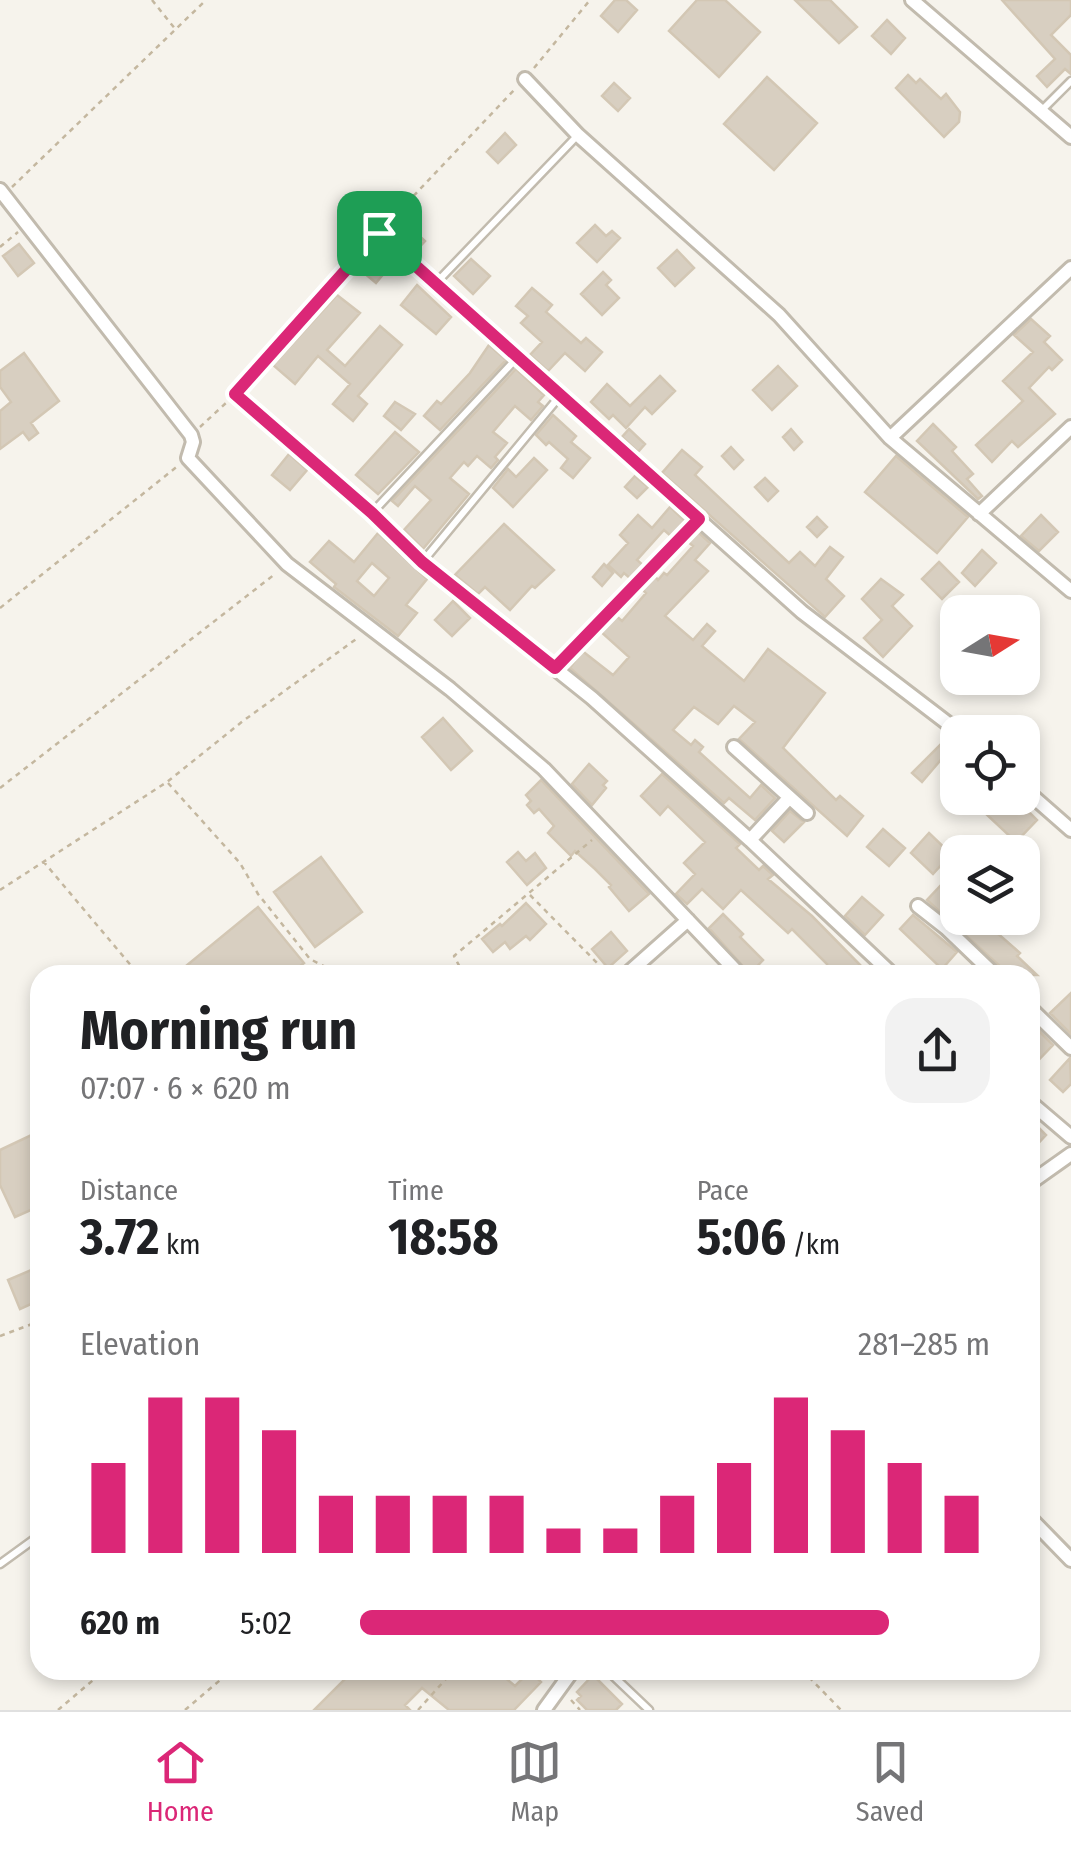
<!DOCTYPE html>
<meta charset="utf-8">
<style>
:root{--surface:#fff;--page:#f2f2f2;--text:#202124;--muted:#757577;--line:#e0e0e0;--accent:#db2777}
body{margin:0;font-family:"Fira Sans Condensed",sans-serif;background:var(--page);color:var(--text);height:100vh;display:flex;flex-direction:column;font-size:38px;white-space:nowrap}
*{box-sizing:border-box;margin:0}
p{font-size:32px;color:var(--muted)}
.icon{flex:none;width:55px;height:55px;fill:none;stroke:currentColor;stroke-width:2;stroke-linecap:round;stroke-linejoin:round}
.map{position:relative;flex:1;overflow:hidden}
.side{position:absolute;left:30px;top:965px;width:1010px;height:715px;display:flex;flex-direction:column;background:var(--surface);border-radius:30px;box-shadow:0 5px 15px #0003}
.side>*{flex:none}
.needle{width:65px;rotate:79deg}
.tools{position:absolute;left:940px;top:595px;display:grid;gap:20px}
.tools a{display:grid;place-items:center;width:100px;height:100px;border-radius:20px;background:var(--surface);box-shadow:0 5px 15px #0003;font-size:50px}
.pin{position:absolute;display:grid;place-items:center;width:85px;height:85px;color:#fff;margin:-42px;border-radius:20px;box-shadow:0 5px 15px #0006}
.round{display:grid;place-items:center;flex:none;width:105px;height:105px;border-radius:30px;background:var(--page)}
.summary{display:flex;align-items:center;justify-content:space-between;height:170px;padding:0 50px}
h1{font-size:55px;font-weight:700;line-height:75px}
.metrics{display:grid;grid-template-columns:repeat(3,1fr);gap:15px;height:170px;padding:10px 50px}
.metrics div{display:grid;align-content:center}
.metrics b{font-size:50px;font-weight:700}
.metrics small{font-size:28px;font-weight:400}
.metrics p{font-size:28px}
.chart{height:280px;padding:20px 50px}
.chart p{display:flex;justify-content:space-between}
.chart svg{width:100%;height:180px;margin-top:10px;stroke:var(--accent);stroke-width:6}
ul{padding:0 50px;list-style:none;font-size:32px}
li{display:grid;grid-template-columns:160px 120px 1fr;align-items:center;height:75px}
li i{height:25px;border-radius:12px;background:var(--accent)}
.dock{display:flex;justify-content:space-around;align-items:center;height:140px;border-top:2px solid var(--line);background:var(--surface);font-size:28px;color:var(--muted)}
.dock a{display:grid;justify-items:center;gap:5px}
.dock .on{color:var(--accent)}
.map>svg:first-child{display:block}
.building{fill:#d8cfc1;stroke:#d3c7b4;stroke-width:2.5;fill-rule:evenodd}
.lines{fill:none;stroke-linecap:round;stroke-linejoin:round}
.lane-casing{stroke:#c2bbae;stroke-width:11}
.street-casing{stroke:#c2bbae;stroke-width:18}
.path{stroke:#c4b79f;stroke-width:2.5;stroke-dasharray:5 5;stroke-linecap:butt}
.lane{stroke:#fff;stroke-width:6}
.street{stroke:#fff;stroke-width:12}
.route-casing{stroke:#fff;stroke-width:20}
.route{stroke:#db2777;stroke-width:12}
</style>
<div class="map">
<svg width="1071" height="1710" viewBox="0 0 1071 1710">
<rect width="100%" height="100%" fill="#f6f3ec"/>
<!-- building -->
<path class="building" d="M615,0H626L637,10L618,32L601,16Z
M697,0H725L760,32L719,77L669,31Z
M795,0H830L857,27L839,43Z
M1002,0H1071V15L1051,35L1071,55V74L1065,69L1047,87L1037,76L1055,59Z
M887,20L905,38L891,54L872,36Z
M908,75L916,83L920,79L941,99L946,94L960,112L959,122L944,137L896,88Z
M767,77L817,123L774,170L724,124Z
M614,83L630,98L618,111L602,96Z
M505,133L516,145L498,163L487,152Z
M398,216L425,241L415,252L388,227Z
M595,225L606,236L612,231L620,238L597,262L577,243Z
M19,244L34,263L18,276L3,256Z
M376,244L395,260L376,283L357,267Z
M677,250L694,268L675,286L658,268Z
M471,259L490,276L473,294L454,276Z
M603,272L611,280L606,285L619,298L602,315L581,294Z
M417,285L451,317L436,334L401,305Z
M532,288L552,305L546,312L581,343L586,338L602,352L585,371L565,353L548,371L530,355L542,342L521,323L528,316L516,306Z
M337,295L360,313L327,350L345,366L380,326L402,345L358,396L367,404L353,421L333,404L350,384L318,356L295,384L273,365Z
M1031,319L1050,336L1044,342L1062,360L1052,370L1049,367L1029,388L1055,414L1018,447L1012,441L992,462L976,445L1023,401L1003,381L1033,352L1014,335Z
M489,345L506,360L440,430L424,416L437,401L441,404L470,373Z
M24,353L59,401L31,423L38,433L29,440L23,432L0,449V411L11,402L0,387V371Z
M778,366L797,386L772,410L753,390Z
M516,369L544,395L538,402L543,406L531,420L515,406L493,432L507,443L495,457L498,460L491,468L477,456L468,466L464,462L450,478L469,494L423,549L404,530L431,500L415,486L398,506L392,501Z
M660,376L675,391L652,414L645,407L626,428L613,415L609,419L591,402L607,384L630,406Z
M395,402L415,414L401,430L384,416Z
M553,415L576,436L571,442L590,458L573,478L561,468L568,459L549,442L546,445L536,435Z
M933,424L956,447L952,451L973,474L967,479L982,496L978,499L917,441Z
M629,429L645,444L638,452L622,437Z
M791,429L802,442L794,450L783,437Z
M395,432L419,452L378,494L356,475Z
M731,447L743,460L734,469L722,456Z
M682,450L702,467L695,475L789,563L800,552L815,566L830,547L843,557L826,579L844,596L825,617L662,473Z
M289,454L307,470L290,490L272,475Z
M896,456L968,517L937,553L865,492Z
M534,458L547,470L513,507L493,488L508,469L516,477Z
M635,476L648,487L637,498L625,487Z
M765,478L778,491L768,501L755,487Z
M670,507L686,522L672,537L664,530L637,560L644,566L631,579L624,573L621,577L608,565L628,543L620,535L638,515L652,528Z
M1041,515L1058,532L1039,551L1021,536Z
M817,517L827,527L817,537L807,527Z
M504,524L554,570L535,588L532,586L510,610L485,587L478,594L455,575Z
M697,531L710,543L695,560L708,571L665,616L693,640L707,624L715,631L702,646L744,681L768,649L825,693L783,748L836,800L840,796L863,816L847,836L739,739L755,722L734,706L718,724L694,707L673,730L691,745L695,740L703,747L699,752L750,798L761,785L775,798L755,820L729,798L724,803L570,668L575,661L573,659L581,650L613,675L629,657L600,631L615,615L622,621L646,593L641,588L654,575L658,580L664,573L667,575L693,546L687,541Z
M378,533L427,579L406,605L417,613L398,636L334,587L336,584L310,562L329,541L354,562ZM372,563L389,578L374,596L357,581Z
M982,550L996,563L975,586L962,573Z
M939,562L959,582L942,599L922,579Z
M604,564L613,573L602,586L593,577Z
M881,579L903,595L892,606L912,626L883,657L864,638L882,620L862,599Z
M453,601L470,618L452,636L435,620Z
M443,718L472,751L451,770L422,737Z
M943,742L950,749L922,782L912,773Z
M589,764L607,781L603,785L606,788L592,805L572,784Z
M662,774L740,844L736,848L759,870L763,866L773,875L768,879L812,916L870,975H830L823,968L827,964L792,929L788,933L741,890L723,909L702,889L687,904L676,894L695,874L684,863L705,842L668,806L660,815L641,796Z
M541,780L649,894L629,911L609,887L611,885L595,869L575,851L571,856L548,833L554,826L539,809L534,813L527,805L531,801L526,795Z
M969,798H1010L1015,802L1017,800L1037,820L1016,842Z
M790,811L804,822L784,842L772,831Z
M883,829L905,848L889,866L867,847Z
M929,833L951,854L933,874L911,853Z
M518,852L526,861L535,853L546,868L527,885L507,862Z
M321,857L362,912L315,947L274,892Z
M942,884L958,898V918H980L1020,953L1017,956L1037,975H1005L1002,968L927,900Z
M862,897L883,915L865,935L845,916Z
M526,903L546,924L530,940L526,936L510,949L505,942L493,952L482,939L500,924L502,926Z
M258,907L304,963L289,975H175Z
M723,914L743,934L740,937L763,960L750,974L709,928Z
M913,915L957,952L942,969L900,929Z
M611,932L627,951L608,968L592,949Z
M1071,993V1034L1050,1013Z
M1030,1022L1053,1045L1030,1069Z
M1070,1058L1071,1084L1063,1092L1050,1080Z
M1030,1119L1046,1135L1030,1152Z
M40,1131V1206L15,1217L0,1185V1150Z
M36,1268L40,1278V1300L20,1309L8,1280Z
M354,1670H496L515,1686L530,1671L541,1682L514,1710H449L422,1688L405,1705L410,1710H314Z
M593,1675L622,1704L616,1710H587L577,1700L581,1696L577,1692Z"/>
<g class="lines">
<!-- lane casing -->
<g class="lane-casing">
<path id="lane" d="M1042,110L1071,81
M437,282L577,136
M372,513L516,359
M424,560L559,397
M555,667L698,520
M0,1564L40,1535
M607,1670L649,1710"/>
</g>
<!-- street casing -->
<g class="street-casing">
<path id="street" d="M912,0L1071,137
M525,79L578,135L779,315L890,438L1071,591
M0,190L191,435L193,442L188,458L287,564L450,689L544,769L740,975
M379,233L802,612L959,732
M235,394L372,513L422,562L592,698L750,840L893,975
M890,438L1071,268
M979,514L1071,427
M734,747L807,813
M1022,787L1071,830
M750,840L789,798
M918,906L946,928L995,975
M626,975L688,920
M1030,1008L1071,1048
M1030,1102L1071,1137
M1030,1183L1071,1154
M1030,1518L1071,1560
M544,1710L573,1670"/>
</g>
<!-- path -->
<path class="path" d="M152,0L176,30
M534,68L590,0
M12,187L206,0
M386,225L515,89
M0,247L18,232
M243,385L371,242
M200,427L227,402
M0,608L179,465
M168,783L240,863L258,894L310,959L341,975
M0,788L275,574
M43,861L139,975
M0,890L167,782L243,721L359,637
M530,895L609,975
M464,975L454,956L592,840
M0,1336L40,1321
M802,1670L841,1710
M571,1700L580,1710
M58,1710L105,1670
M185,1710L232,1670
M418,1710L454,1670"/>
<!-- lane -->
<use href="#lane" class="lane"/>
<!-- street -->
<use href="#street" class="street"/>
</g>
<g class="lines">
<!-- route casing -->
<g class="route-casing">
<path id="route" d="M379,233L699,519L555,668L422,562L372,513L235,394Z"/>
</g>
<!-- route -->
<use href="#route" class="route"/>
</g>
</svg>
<div class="tools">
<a><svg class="needle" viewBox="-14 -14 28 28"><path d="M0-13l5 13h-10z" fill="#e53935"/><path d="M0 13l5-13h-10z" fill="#757577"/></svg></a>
<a><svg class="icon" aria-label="locate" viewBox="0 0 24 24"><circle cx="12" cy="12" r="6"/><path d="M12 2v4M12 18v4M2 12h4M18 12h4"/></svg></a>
<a><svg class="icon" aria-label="layers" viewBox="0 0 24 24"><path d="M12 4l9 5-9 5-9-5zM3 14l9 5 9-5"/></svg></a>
</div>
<div class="pin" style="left:379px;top:233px;background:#1e9e55"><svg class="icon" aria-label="arrive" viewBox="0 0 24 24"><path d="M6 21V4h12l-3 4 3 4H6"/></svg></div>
<section class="side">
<div class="summary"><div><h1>Morning run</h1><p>07:07 · 6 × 620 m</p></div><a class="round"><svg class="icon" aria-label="share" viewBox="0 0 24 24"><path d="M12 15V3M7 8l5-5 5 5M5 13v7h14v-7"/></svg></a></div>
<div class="metrics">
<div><p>Distance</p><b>3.72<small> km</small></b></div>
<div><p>Time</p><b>18:58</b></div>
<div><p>Pace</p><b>5:06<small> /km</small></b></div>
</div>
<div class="chart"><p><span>Elevation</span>281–285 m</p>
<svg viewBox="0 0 160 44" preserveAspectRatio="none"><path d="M5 44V22M15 44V6M25 44V6M35 44V14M45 44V30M55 44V30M65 44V30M75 44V30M85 44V38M95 44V38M105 44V30M115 44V22M125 44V6M135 44V14M145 44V22M155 44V30"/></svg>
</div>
<ul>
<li><b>620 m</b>5:02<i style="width:84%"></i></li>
</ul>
</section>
</div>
<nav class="dock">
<a class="on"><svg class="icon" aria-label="home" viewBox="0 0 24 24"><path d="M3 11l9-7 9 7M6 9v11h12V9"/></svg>Home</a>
<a><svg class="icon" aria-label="map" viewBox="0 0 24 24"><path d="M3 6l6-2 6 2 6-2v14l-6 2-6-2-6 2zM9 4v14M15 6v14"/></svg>Map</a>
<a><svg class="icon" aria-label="saved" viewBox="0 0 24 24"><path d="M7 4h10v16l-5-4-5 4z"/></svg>Saved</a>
</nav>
